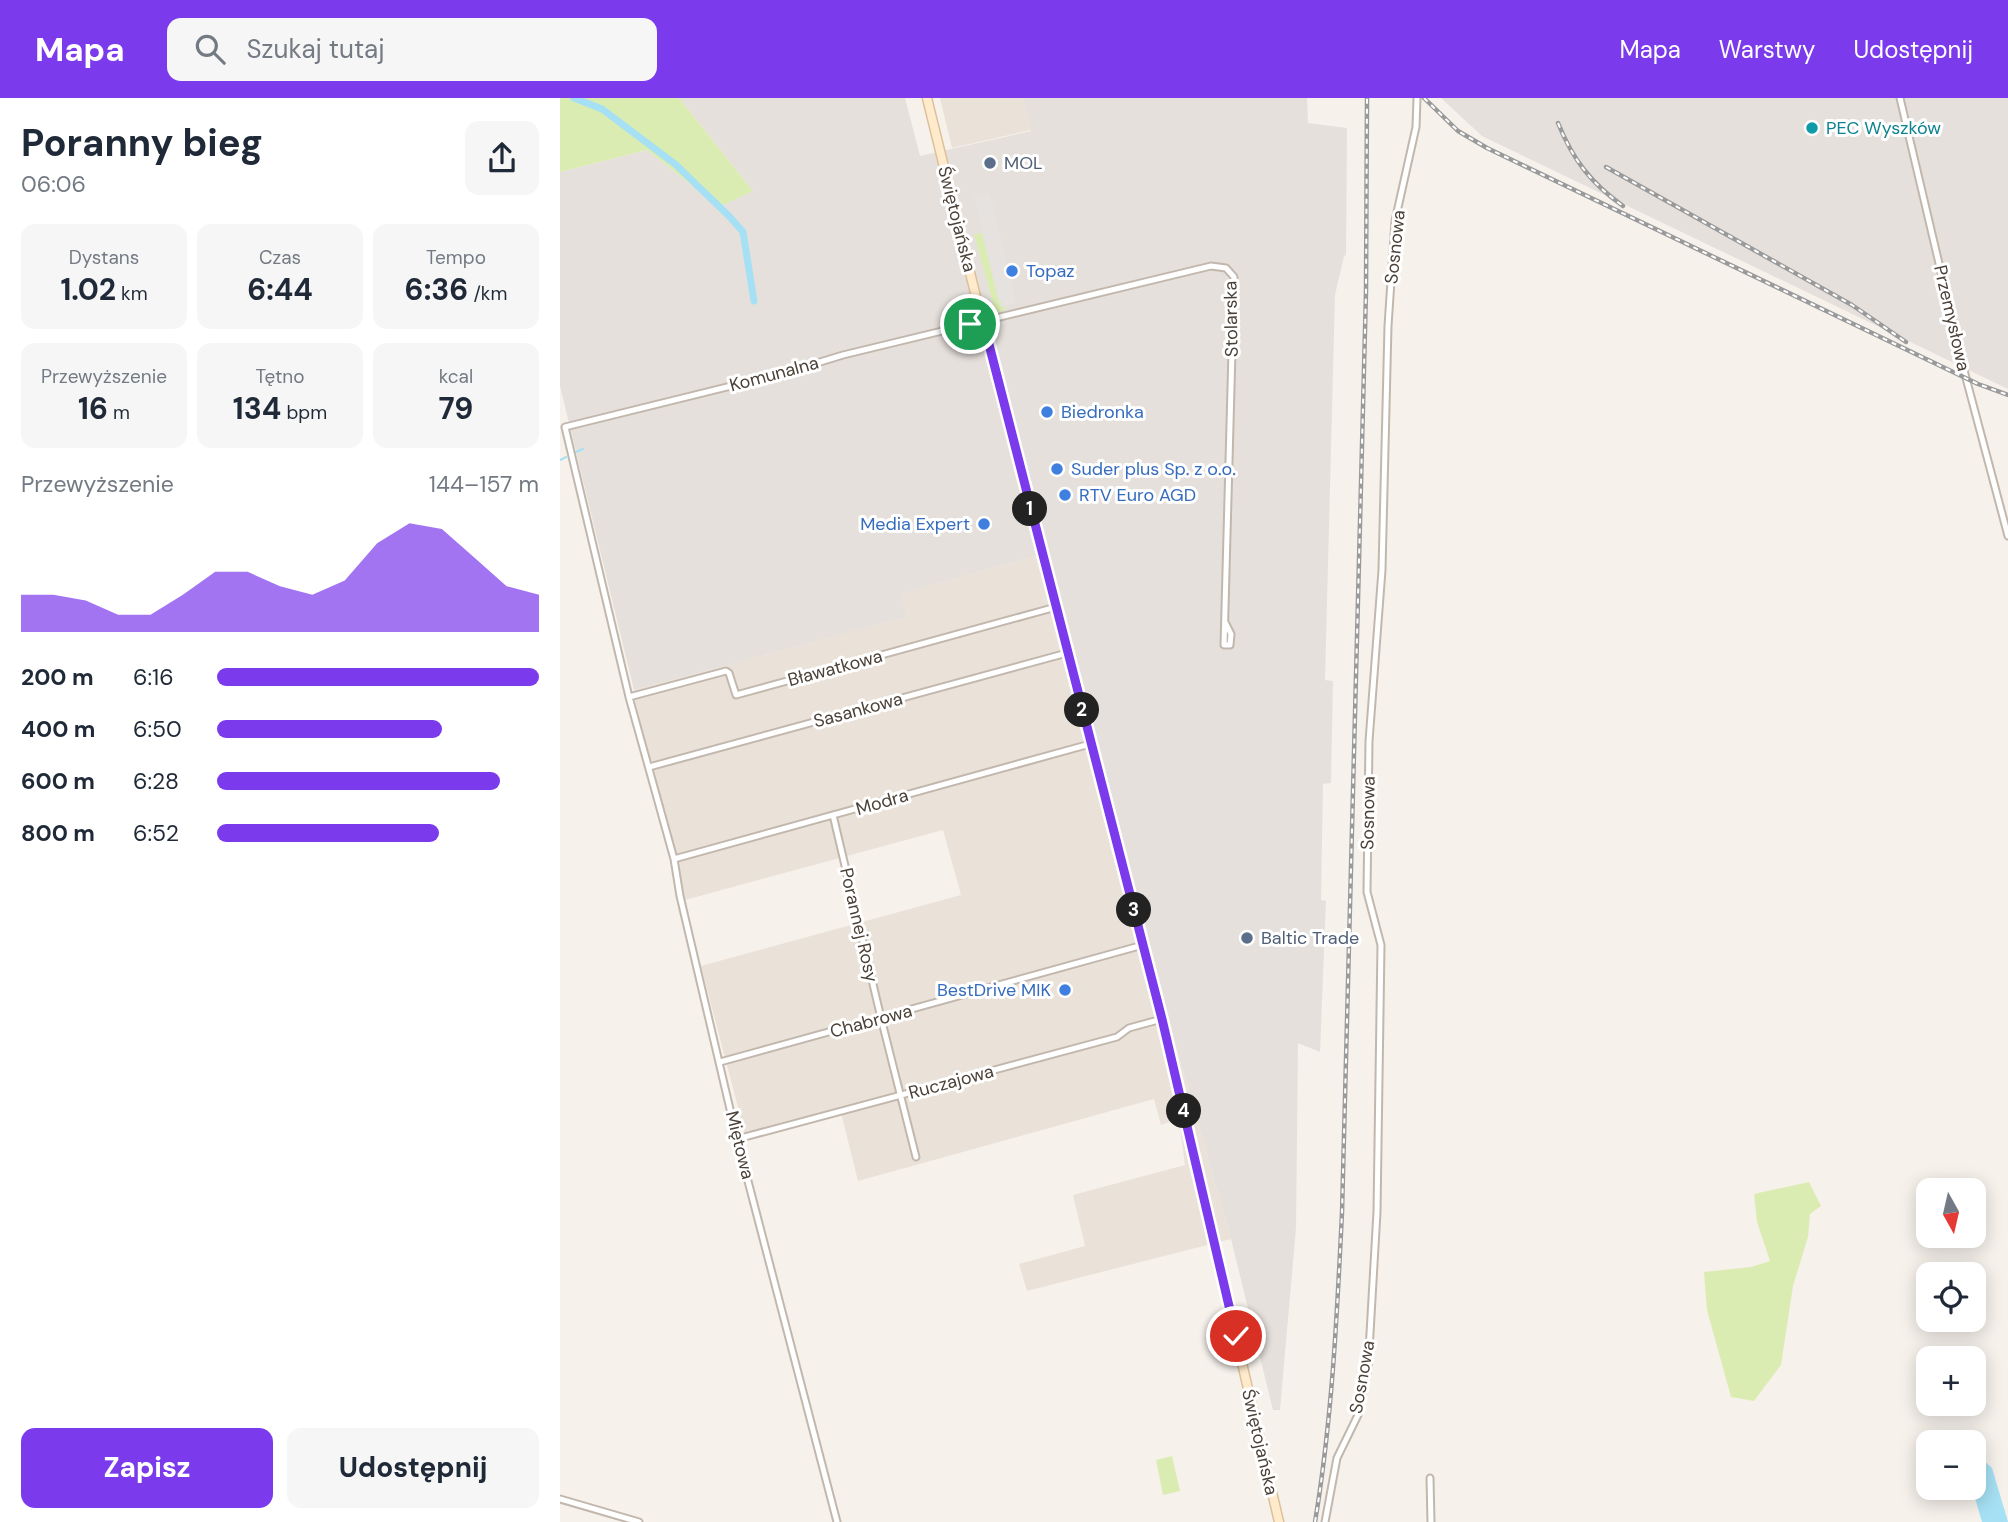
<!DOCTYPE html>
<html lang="pl">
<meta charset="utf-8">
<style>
:root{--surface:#fff;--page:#f6f6f7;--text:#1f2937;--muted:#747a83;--accent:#7c3aed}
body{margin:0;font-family:"DM Sans",sans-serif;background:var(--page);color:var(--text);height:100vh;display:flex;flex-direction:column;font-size:26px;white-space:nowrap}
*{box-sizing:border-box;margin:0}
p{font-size:23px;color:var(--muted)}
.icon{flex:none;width:38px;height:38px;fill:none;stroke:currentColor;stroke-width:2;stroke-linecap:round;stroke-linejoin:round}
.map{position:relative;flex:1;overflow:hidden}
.drawer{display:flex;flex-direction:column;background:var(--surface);width:560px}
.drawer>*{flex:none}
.needle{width:46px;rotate:172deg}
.buttons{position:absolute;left:1356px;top:1080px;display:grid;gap:14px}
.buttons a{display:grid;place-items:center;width:70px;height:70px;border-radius:14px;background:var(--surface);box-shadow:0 4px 18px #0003;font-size:35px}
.pin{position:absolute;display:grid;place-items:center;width:60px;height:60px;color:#fff;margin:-30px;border:4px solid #fff;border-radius:50%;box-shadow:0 2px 7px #0007}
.km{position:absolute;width:35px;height:35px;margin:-18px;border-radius:50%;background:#222;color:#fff;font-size:19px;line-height:35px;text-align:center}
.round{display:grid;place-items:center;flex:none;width:74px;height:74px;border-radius:14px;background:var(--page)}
.summary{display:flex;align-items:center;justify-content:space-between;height:119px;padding:0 21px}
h1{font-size:38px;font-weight:700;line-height:52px}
.stats{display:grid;grid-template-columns:repeat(3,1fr);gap:10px;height:119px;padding:7px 21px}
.stats div{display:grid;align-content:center;border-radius:14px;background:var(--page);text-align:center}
.stats b{font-size:30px;font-weight:700}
.stats small{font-size:19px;font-weight:400}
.stats p{font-size:19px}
.chart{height:196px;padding:14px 21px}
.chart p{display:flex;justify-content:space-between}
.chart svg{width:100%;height:126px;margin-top:7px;fill:var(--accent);opacity:.7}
.action{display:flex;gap:14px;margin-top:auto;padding:14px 21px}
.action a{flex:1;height:80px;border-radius:14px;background:var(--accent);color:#fff;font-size:28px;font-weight:700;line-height:80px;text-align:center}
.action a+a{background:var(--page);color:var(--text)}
ul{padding:0 21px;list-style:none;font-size:23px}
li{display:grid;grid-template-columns:112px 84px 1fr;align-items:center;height:52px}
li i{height:18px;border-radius:9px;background:var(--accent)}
header{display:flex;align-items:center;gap:42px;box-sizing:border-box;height:98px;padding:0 35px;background:var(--accent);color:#fff}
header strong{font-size:33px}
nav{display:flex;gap:38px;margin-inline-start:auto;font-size:24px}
.search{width:490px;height:63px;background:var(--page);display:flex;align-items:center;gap:18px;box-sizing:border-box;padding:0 24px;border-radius:14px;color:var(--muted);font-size:26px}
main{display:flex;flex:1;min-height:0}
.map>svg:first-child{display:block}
.residential{fill:#eae2d9}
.industrial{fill:#e6e0dc}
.green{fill:#dbecb3}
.parking{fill:#e5e2df}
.water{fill:#a6e0f4}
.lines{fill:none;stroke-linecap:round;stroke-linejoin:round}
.stream{stroke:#a6e0f4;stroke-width:2}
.canal{stroke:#a6e0f4;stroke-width:7}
.street-casing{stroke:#c2b7ad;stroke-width:9}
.secondary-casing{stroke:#dbc09b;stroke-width:11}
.street{stroke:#fff;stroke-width:5}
.secondary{stroke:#ffebcc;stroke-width:8}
.rail-casing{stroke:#9a9a9a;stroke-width:4.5}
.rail{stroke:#fff;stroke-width:2;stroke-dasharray:5;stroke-linecap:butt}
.route-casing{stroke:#fff;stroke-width:14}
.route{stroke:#7c3aed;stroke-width:9}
.culture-dot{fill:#0f9aa8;stroke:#fff;stroke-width:2.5}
.service-dot{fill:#5c6f8a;stroke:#fff;stroke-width:2.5}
.shop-dot{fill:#3f7fe0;stroke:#fff;stroke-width:2.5}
.labels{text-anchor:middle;stroke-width:6;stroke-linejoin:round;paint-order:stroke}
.culture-label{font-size:18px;fill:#0d838f;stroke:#fff;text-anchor:start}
.service-label{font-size:18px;fill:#4e5e75;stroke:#fff;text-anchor:start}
.street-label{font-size:18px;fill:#4b4138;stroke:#fff}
.shop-label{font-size:18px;fill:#366cbe;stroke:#fff;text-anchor:start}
</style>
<header>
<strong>Mapa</strong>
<div class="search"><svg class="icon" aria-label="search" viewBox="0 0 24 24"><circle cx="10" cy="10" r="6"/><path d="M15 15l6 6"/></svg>Szukaj tutaj</div>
<nav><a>Mapa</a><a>Warstwy</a><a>Udostępnij</a></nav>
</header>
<main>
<section class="drawer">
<div class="summary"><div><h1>Poranny bieg</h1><p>06:06</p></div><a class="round"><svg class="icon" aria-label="share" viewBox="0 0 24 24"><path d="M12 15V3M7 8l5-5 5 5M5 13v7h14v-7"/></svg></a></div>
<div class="stats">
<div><p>Dystans</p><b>1.02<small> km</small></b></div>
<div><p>Czas</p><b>6:44</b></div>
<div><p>Tempo</p><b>6:36<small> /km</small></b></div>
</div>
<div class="stats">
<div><p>Przewyższenie</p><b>16<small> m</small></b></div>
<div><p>Tętno</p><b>134<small> bpm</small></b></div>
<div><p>kcal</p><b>79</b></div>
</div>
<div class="chart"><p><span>Przewyższenie</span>144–157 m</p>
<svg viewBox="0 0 160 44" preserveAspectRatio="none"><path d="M0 44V31L10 31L20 33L30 38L40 38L50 31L60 23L70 23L80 28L90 31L100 26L110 13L120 6L130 8L140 18L150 28L160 31V44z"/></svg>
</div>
<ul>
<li><b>200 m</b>6:16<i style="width:100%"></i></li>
<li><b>400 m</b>6:50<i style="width:70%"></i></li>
<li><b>600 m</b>6:28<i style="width:88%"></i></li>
<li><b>800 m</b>6:52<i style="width:69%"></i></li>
</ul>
<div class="action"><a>Zapisz</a><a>Udostępnij</a></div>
</section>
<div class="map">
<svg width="1448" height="1424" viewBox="0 0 1448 1424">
<rect width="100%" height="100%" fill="#f6f1eb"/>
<!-- residential -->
<path class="residential" d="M380,0H462L471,32L392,50Z
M476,458L671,1141L467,1193L459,1166L525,1148L513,1097L625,1067L619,1021L601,1027L594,1001L298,1083L280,1011L185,1036L141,868L401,797L383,732L125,802L74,599V592L346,519L340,496Z"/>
<!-- industrial -->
<path class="industrial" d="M119,0H345L360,58L471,33L462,0H747L748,25L787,30L786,157L784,158L775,197L765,582L773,583L771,685L763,686L761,802L766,803L760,954L738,945L736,1130L720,1312H713L671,1141L476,458L341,496L347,519L74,592L0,288V74L87,52L158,108L193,93Z
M881,0H1448V291L922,38Z"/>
<!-- green -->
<path class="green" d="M0,0H119L193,93L159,109L87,52L0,74Z
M422,135L439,204L444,203L441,208H445L446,211L436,216L414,136Z
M1249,1084L1261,1108L1250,1116L1248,1139L1233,1188L1221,1267L1194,1303L1171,1299L1147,1212L1144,1174L1191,1169L1210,1163L1197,1124L1194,1096Z
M612,1358L620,1393L603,1397L596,1362Z"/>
<!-- parking -->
<path class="parking" d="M430,94L456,205L441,209L440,206L444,203L439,204L414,98Z"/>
<!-- water -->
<path class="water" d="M1422,1361L1432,1370L1448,1424H1422L1412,1390H1414V1364Z"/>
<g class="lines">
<!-- stream -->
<path class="stream" d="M16,354L23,351
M0,362L6,359"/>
<!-- canal -->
<path class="canal" d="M14,0L42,11L115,66L169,118L183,134L194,203"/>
<!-- street casing -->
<g class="street-casing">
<path id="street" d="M1340,0L1406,280L1448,438
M69,599L166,573L169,575L176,597L496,509
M89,669L507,555
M273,717L321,920L356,1059
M114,761L530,646
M160,964L583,847
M177,1041L557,939L569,930L602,921
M870,1380L871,1424
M0,1401L79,1424
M277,1424L177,1041L120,798L114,761L69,599L5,329L224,275L283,257L651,168L666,170L674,179L664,547H670L671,536L665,524
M765,1424L777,1360L798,1317L808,1270L817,1114L821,847L807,794L809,643L822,472L828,228L835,123L856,29L857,0"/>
</g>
<!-- secondary casing -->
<g class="secondary-casing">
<path id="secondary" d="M367,0L435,276L602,921L719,1424"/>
</g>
<!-- street -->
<use href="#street" class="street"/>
<!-- secondary -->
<use href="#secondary" class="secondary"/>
<!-- rail casing -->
<g class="rail-casing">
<path id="rail" d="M864,0L898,33L927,50L1418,286L1448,297
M998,25C1013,62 1031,85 1063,108
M1046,69L1292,207L1346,244
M755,1424C772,1322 777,1218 782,1115L806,194L807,0"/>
</g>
<!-- rail -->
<use href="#rail" class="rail"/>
</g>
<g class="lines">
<!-- route casing -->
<g class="route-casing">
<path id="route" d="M410,226L423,223L602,921L676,1238"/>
</g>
<!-- route -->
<use href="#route" class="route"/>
</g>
<!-- markers -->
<circle class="culture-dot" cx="1252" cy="30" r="7"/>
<g class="service-dot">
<circle cx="430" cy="65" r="7"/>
<circle cx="687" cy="840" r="7"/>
</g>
<g class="shop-dot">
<circle cx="452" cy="173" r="7"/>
<circle cx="487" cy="314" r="7"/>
<circle cx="497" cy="371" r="7"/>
<circle cx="505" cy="397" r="7"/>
<circle cx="424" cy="426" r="7"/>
<circle cx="505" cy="892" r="7"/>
</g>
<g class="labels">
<!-- culture labels -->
<g class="culture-label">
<text x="1266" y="36">PEC Wyszków</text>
</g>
<!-- service labels -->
<g class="service-label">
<text x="444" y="71">MOL</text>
<text x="701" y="846">Baltic Trade</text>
</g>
<!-- street labels -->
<g class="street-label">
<text transform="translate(397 121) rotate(76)" y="6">Świętojańska</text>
<text transform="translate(835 149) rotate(-84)" y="6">Sosnowa</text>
<text transform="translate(1392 220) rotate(77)" y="6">Przemysłowa</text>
<text transform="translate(671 221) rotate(-91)" y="6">Stolarska</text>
<text transform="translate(214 276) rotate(-15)" y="6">Komunalna</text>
<text transform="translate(275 570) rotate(-15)" y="6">Bławatkowa</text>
<text transform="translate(298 612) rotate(-15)" y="6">Sasankowa</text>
<text transform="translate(322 704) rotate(-16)" y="6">Modra</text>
<text transform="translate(808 715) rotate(-89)" y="6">Sosnowa</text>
<text transform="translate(299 827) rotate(77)" y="6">Porannej Rosy</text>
<text transform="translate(311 923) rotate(-15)" y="6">Chabrowa</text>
<text transform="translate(391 984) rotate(-15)" y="6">Ruczajowa</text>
<text transform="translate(180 1047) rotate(76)" y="6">Miętowa</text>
<text transform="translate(802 1279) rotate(-80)" y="6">Sosnowa</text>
<text transform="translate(700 1344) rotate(77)" y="6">Świętojańska</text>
</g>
<!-- shop labels -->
<g class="shop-label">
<text x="466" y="179">Topaz</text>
<text x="501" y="320">Biedronka</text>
<text x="511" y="377">Suder plus Sp. z o.o.</text>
<text x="519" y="403">RTV Euro AGD</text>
<text x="410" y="432" text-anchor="end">Media Expert</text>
<text x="491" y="898" text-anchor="end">BestDrive MIK</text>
</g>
</g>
</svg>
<div class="buttons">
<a><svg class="needle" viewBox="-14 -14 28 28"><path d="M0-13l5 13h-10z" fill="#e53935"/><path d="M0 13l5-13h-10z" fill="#747a83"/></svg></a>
<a><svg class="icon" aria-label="locate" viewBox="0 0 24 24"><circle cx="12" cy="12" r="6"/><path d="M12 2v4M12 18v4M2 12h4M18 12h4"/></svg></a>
<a>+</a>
<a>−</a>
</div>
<div class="pin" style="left:410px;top:226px;background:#1e9e55"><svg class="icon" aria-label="arrive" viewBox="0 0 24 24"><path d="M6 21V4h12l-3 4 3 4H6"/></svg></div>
<div class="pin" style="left:676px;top:1238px;background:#d93025"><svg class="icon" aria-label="check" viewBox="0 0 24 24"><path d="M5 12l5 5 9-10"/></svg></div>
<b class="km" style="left:470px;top:411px">1</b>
<b class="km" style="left:522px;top:612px">2</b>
<b class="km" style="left:574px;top:812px">3</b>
<b class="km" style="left:624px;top:1013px">4</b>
</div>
</main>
